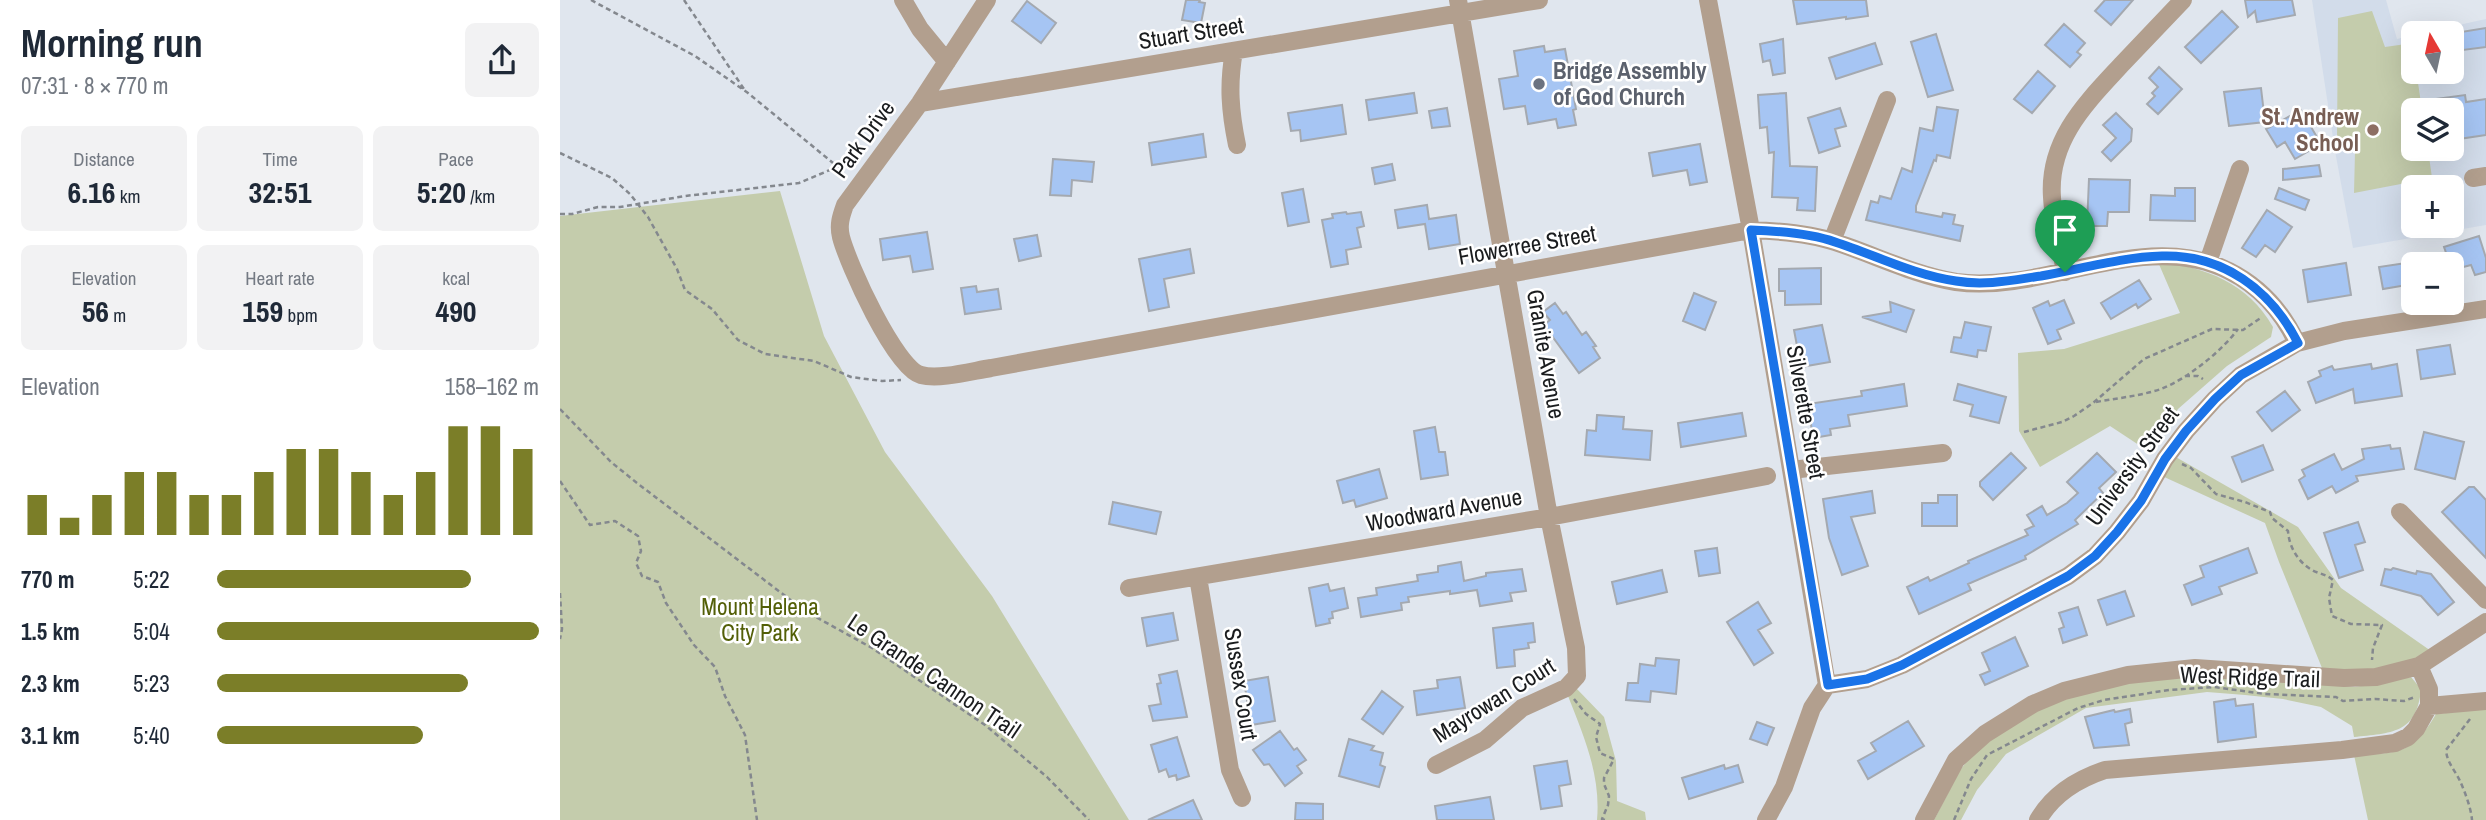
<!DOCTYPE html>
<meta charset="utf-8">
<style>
:root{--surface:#fff;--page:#f2f2f3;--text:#1f2937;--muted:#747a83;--accent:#7b7e28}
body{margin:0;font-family:"Archivo Narrow",sans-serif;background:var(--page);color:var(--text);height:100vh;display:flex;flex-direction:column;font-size:26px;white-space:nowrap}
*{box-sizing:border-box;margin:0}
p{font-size:23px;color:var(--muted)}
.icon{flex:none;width:38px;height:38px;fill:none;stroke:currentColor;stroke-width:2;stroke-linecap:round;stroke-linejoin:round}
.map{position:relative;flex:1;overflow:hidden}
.details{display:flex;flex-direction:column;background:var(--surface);width:560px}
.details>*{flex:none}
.needle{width:46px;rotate:351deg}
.fabs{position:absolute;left:1841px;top:21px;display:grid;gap:14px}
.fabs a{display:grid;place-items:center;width:63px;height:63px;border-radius:10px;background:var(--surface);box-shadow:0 7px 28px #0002;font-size:35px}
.pin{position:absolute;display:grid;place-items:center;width:60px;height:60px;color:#fff;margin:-72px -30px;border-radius:50% 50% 50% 0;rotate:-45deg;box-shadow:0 0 7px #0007}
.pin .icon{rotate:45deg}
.round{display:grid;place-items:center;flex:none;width:74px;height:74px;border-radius:10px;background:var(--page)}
.summary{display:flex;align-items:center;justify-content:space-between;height:119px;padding:0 21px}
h1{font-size:38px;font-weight:700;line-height:52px}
.stats{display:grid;grid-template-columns:repeat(3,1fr);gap:10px;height:119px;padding:7px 21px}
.stats div{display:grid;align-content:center;border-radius:10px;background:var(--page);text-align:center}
.stats b{font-size:30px;font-weight:700}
.stats small{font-size:19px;font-weight:400}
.stats p{font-size:19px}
.chart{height:196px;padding:14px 21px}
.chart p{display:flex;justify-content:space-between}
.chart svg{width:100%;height:126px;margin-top:7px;stroke:var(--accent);stroke-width:6}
ul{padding:0 21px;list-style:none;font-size:23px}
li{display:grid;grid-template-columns:112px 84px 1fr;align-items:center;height:52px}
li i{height:18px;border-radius:9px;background:var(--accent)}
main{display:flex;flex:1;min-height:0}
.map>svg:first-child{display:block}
.built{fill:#d2dcea;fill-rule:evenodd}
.green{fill:#c4ccac}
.building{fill:#a6c5f3;stroke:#a4a9b0;stroke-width:2}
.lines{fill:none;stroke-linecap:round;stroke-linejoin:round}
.path{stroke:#84888e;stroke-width:2.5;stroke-dasharray:5 3.5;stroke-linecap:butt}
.minor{stroke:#b29f8e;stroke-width:18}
.route-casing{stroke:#fff;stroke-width:14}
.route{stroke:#1a73e8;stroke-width:9}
.worship-dot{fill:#6b7280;stroke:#fff;stroke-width:2.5}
.education-dot{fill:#8d6e63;stroke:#fff;stroke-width:2.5}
.labels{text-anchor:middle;stroke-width:5;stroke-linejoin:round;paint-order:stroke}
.street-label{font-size:23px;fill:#1a1c1e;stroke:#fff}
.worship-label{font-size:23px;font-weight:bold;fill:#5b616d;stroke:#fff;text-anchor:start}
.education-label{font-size:23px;font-weight:bold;fill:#785e54;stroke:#fff;text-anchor:end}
.park-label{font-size:23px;fill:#535f07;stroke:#fff}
</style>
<main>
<section class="details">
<div class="summary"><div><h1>Morning run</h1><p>07:31 · 8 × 770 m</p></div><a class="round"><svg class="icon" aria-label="share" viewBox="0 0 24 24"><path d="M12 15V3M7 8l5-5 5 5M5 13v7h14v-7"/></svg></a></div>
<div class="stats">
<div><p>Distance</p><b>6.16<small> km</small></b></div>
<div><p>Time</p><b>32:51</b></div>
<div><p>Pace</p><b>5:20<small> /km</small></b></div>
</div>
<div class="stats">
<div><p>Elevation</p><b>56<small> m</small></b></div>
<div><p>Heart rate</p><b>159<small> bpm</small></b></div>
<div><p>kcal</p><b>490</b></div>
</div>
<div class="chart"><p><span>Elevation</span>158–162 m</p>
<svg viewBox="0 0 160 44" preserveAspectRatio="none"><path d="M5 44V30M15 44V38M25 44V30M35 44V22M45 44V22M55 44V30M65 44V30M75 44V22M85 44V14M95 44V14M105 44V22M115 44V30M125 44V22M135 44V6M145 44V6M155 44V14"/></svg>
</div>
<ul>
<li><b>770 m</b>5:22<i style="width:79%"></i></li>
<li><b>1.5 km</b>5:04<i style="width:100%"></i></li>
<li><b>2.3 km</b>5:23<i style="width:78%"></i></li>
<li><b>3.1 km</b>5:40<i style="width:64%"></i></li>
</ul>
</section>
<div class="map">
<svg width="1926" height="820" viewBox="0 0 1926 820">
<rect width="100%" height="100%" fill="#e0e6ee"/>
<!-- built -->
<path class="built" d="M1752,0H1826L1837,39L1853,35V72H1892V33H1862L1926,19V225L1793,248L1775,151ZM1853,110H1892V149H1853ZM1853,187H1892V226H1853Z"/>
<!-- green -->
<path class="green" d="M1812,11L1825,47L1853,43V72H1876L1857,76L1862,110H1853V149H1868L1872,178L1794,193L1795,152L1777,138L1778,18Z
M220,191L264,336L325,452L432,596L569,820H0V216Z
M1598,262C1646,267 1688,283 1713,327L1711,337L1667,366L1618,409L1591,453L1550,426L1480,467L1459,431L1458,353L1504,349L1620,313Z
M1614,456L1738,527L1781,588L1871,651C1835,671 1802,672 1762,668L1719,562L1705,523L1602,476Z
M1597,676H1683L1795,687L1851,677L1861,689C1857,734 1831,733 1794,737L1792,726L1761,707L1723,699L1685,695L1647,692L1526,708L1446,754L1417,790L1401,820H1374L1400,770L1414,753L1443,731L1487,705L1536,686Z
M1016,688L1044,717L1056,761L1057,801L1085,812L1086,820H1037C1041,775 1024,737 1008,696Z
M1926,709V820H1808L1794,755C1838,753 1852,755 1876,714Z"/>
<!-- building -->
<path class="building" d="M626,0H640L639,2L645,3L641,23L622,20Z
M1233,0H1306L1308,16L1286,19V17L1237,24Z
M1545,0H1573L1551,25L1535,11Z
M1685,0H1732L1735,15L1697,22L1695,11L1688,17Z
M467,1L496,23L481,43L452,21Z
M1662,11L1678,27L1641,63L1625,47Z
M1504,24L1525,43L1517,52L1521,55L1510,67L1485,45Z
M1926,28V47L1903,50L1901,32Z
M1376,34L1393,90L1368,97L1351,42Z
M1223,39L1225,73L1213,75L1210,60L1203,62L1200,44Z
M1315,43L1322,64L1276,79L1269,58Z
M984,46L985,52L1005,49L1016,109L1013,110L1016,125L998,128L996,119L968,124L965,106L944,109L939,79L958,76L954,51Z
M1599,67L1622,89L1598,114L1587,104L1595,96L1592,93L1598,87L1589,78Z
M1478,71L1495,86L1472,113L1454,99Z
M1701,88L1705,122L1669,126L1664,92Z
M854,93L857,113L809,120L806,100Z
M1226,93L1230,166L1257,167L1255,211L1237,210L1238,198L1212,197L1214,152L1209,153L1207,127L1200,128L1198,95Z
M1905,95L1906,102L1926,99V135L1892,140V110H1846L1845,103Z
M782,105L786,134L741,141L740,130L731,131L728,113Z
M1377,107L1398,110L1390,158L1377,155L1376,161L1374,160L1356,206V212L1382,217L1383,213L1395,215L1393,224L1403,226L1400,241L1306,220L1311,201L1318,203L1320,196L1331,199L1342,168L1352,172L1360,128L1373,131Z
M887,108L890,126L872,128L869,111Z
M1280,108L1286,126L1275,129L1280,146L1259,153L1248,118Z
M1741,110L1761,144L1735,159L1725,142L1717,147L1706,129Z
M1556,113L1572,129L1571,141L1551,161L1542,152L1556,138L1543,125Z
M643,134L646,157L592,165L589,143Z
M1140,144L1147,182L1130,185L1127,170L1093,176L1089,153Z
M493,159L534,162L532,182L512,180L511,196L490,195Z
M832,164L835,180L815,184L812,168Z
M1759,165L1761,176L1723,180V169Z
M1529,179L1570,180L1569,212H1548L1547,226H1527Z
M1615,188H1635V221L1590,220L1591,195L1615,196Z
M1719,188L1749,200L1745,210L1715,199Z
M743,189L749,222L728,226L722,193Z
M867,205L869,219L896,215L900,244L869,249L865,224L838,228L835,210Z
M1707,210L1732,227L1715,252L1705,245L1696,257L1682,248Z
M786,212L787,214L801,212L804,226L797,228L801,247L786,250L788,264L771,267L762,220L773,218L772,214Z
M367,232L373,269L353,272L350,256L323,260L320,239Z
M477,235L481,256L459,261L454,239Z
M1919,236L1926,258V272L1915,275L1911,265L1892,270V264H1890L1884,247Z
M630,249L634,273L604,279L609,307L589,311L579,259Z
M1853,262V284L1823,289L1819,267Z
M1786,263L1791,295L1748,302L1743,270Z
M1261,268V304L1225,305V291H1219V269Z
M1579,280L1591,299L1578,308L1576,304L1551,319L1541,303Z
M416,286L417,292L438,289L441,309L405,314L401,288Z
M1134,293L1156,302L1145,330L1123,321Z
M1504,300L1514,323L1497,330L1501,339L1488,344L1473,308L1488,301L1490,306Z
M1330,302L1354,310L1346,332L1302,317L1331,312Z
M995,303L1003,314L1006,312L1022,335L1026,332L1036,346L1033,347L1040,358L1019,373L984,325L990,320L983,312Z
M1405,322L1431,327L1426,351L1418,350L1417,357L1391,352L1394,337L1401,338Z
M1262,325L1270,362L1241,367L1234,330Z
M1890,345L1895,374L1861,379L1857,350Z
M1811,364L1812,369L1837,364L1842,396L1795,403L1793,389L1756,403L1748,382L1761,376L1759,371L1772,366L1774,370Z
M1344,384L1347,406L1288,415L1290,426L1270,429L1271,435L1253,438L1248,404L1302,396L1301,391Z
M1398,384L1446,397L1439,423L1410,416L1413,405L1394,400Z
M1725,391L1740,410L1712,431L1697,412Z
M1182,413L1186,436L1121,447L1118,423Z
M1037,415L1064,417L1063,429L1092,431L1090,460L1025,455L1027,430L1036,431Z
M875,427L879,452H885L888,475L861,479L854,431Z
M1864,432L1904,442L1895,479L1855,469Z
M1703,445L1713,470L1682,482L1672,457Z
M1830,445L1831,449L1840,448L1844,469L1796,476L1798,481L1776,493L1772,486L1748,499L1739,480L1745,476L1742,470L1774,454L1782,470L1804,459L1802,449Z
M1451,453L1466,468L1433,500L1420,486V482Z
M1537,453L1556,472L1539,488L1543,493L1515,520L1518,524L1465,556L1466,559L1408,584L1411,590L1359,614L1347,587L1368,577L1370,581L1409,563L1408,561L1468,535L1465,530L1474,526L1467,515L1482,506L1487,515L1507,503L1518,493L1507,482Z
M819,469L827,498L796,507L794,500L783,503L777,481Z
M1909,487H1914L1926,500V558L1882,512Z
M1312,491L1315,513L1291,517L1308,566L1282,575L1269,538L1263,499Z
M1378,495H1397V526H1362V503H1378Z
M553,502L601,512L596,534L549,524Z
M1798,522L1805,542L1795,545L1803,570L1779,578L1764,533Z
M1157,548L1160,573L1139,576L1135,551Z
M1688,548L1697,573L1659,587L1662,594L1632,605L1624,585L1644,577L1640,566Z
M901,562L904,581L926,576V573L962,569L966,591L950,593L952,601L920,606L917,590L890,594V591L848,597L849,602L841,603L842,610L801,617L798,598L817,595L816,588L858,581L857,575L878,572V566Z
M1833,568L1856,574L1857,571L1871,574L1894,602L1878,615L1861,596L1821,585L1825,569L1831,570Z
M1102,570L1107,592L1057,604L1052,582Z
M768,584L770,591L784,588L788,608L772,612L773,618L769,619L770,623L756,626L749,588Z
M1565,591L1574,616L1547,625L1538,600Z
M1198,602L1211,623L1198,630L1213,653L1194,665L1167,622Z
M1518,607L1527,635L1503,643L1499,629L1504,627L1499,613Z
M613,613L618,640L587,646L582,618Z
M973,623L975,642L968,643L969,648L954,650L955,666L937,668L933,628Z
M1455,637L1468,666L1425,685L1420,675L1430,671L1422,653Z
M1096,658L1119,660L1116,694L1091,691L1090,702L1066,700L1068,683H1078L1080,664L1095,666Z
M617,671L627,717L593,721L589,706L601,704L597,684L601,683L599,675Z
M708,677L715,721L691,725L684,681Z
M900,677L905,708L857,715L854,691L878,688L877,680Z
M822,691L843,707L823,734L802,719Z
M1675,699L1676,706L1693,704L1696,737L1658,742L1654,702Z
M1570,709L1572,722L1565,724L1569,745L1534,748L1525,717L1554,710L1555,712Z
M1348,721L1364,746L1308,779L1298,761L1316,751L1311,743Z
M1197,722L1214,728L1207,745L1190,739Z
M720,731L734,750L737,748L746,760L737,766L742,773L725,786L709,764L704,765L693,750Z
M617,737L629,776L617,780L616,775L609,777L606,769L599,772L591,745Z
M789,739L814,746L811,750L823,753L820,765L825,767L819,787L779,776Z
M1007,761L1011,784L999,786L1002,806L981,809L974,766Z
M1164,765L1165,769L1178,765L1183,782L1129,799L1122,778Z
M930,797L934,820H877L875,806Z
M633,800L642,820H588Z
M736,803L763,804V820H735Z"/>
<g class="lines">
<!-- path -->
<path class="path" d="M31,0L135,56L188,93L273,163H295
M124,0L184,89
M0,153L52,178L70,194L88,217L117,269L125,290L152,309L178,340L205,354L254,361L291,377L322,381L341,380
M0,214H12L38,207H60L125,196L239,183L284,164
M1625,376H1638L1643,379
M1536,402C1558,398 1580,396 1601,389C1627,379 1662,351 1678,329
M0,409L51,462L77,483L245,611L312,648L425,725L487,777L529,820
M1464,432L1502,422L1514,416L1533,403L1584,359L1652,329L1683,330L1702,317
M1622,464L1631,468L1656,494L1685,502L1710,512L1712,518L1728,531C1729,547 1738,562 1752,570C1759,574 1766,574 1773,580L1769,598L1772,616L1791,624L1822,625L1813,648L1812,660
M0,481L30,525L55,521L78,536L81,551L76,563L82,576L98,582L106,603L134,645L155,667L165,696L185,735L197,820
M0,593L2,629L0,639
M1014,699L1026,714L1040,724L1036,737L1040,753L1054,759L1044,778V784L1049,796L1048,805L1042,819L1045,820
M1910,719L1886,750C1887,763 1895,770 1900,781C1905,792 1911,808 1912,820
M1394,820L1411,779L1427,755L1518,708L1544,700L1609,690L1654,687L1705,694L1776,697L1783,701L1815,699L1844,701L1855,697"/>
<!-- minor -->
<path class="minor" d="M343,0L360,29L387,62
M427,0L360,103L285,205C281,216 278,225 281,237C288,264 335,368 361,375C379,380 412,371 431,368L1191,230C1218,231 1249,233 1275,242C1315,255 1354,275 1396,282C1486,294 1584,228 1669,271C1701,287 1722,311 1737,343
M1148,0L1191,230L1267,685L1252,708L1224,787L1206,820
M674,51C668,85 670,111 677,145
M360,103L979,0
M1913,178L1926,176
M1272,241L1327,100
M1648,262L1680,169
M1505,272C1501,247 1493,221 1492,197C1488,139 1527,102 1563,63C1583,42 1603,21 1623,0
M1231,470L1383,453
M1840,512L1926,600
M638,577L670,770L682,798
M569,588L989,517L1207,476
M1267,685L1307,679L1342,665L1508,576L1535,556L1557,532L1581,501L1605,459L1626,431L1655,399L1681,375L1737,343L1784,331L1926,309
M1869,706L1926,701
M876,765L925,740L962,708L1006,688L1017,676L1016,648L989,517L898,0
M1364,820L1396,760L1425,734L1473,704L1504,691L1568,675L1635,668L1784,678L1816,677L1859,666L1926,622
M1478,820C1493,794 1518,779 1545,770L1782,750L1835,743L1848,737L1856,729L1869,706V689L1859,666"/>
</g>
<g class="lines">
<!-- route casing -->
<g class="route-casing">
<path id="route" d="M1191,230C1218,231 1249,233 1275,242C1315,255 1354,275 1396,281C1425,286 1453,280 1481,276C1521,269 1562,257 1602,256C1663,254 1711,290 1738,343L1681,375L1655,399L1626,431L1605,459L1581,501L1557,532L1535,556L1508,576L1342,665L1307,679L1268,685Z"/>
</g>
<!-- route -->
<use href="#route" class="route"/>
</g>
<!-- markers -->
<circle class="worship-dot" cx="979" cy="84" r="7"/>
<circle class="education-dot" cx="1813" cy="130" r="7"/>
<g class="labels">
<!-- street labels -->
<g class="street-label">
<text transform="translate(631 33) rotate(-9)" y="8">Stuart Street</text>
<text transform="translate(303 139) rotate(-54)" y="8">Park Drive</text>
<text transform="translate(967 245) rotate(-10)" y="8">Flowerree Street</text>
<text transform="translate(986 354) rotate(80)" y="8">Granite Avenue</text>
<text transform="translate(1246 412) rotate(80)" y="8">Silverette Street</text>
<text transform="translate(1572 466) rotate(-54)" y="8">University Street</text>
<text transform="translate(884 510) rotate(-10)" y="8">Woodward Avenue</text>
<text transform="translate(374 676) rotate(34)" y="8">Le Grande Cannon Trail</text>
<text transform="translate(1690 677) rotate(2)" y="8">West Ridge Trail</text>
<text transform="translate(681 684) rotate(81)" y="8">Sussex Court</text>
<text transform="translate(934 700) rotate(-32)" y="8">Mayrowan Court</text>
</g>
<!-- worship labels -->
<g class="worship-label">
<text x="993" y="79">Bridge Assembly<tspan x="993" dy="26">of God Church</tspan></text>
</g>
<!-- education labels -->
<g class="education-label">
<text x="1799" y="125">St. Andrew<tspan x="1799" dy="26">School</tspan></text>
</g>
<!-- park labels -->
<g class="park-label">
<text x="200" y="615">Mount Helena<tspan x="200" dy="26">City Park</tspan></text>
</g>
</g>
</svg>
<div class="fabs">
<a><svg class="needle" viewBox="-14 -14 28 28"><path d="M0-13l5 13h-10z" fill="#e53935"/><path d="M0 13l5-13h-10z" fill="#747a83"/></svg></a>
<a><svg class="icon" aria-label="layers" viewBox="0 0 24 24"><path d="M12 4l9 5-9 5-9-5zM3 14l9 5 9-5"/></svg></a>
<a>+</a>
<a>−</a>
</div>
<div class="pin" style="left:1505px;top:272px;background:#1e9e55"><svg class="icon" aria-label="arrive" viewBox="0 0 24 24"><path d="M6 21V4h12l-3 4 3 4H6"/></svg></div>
</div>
</main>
